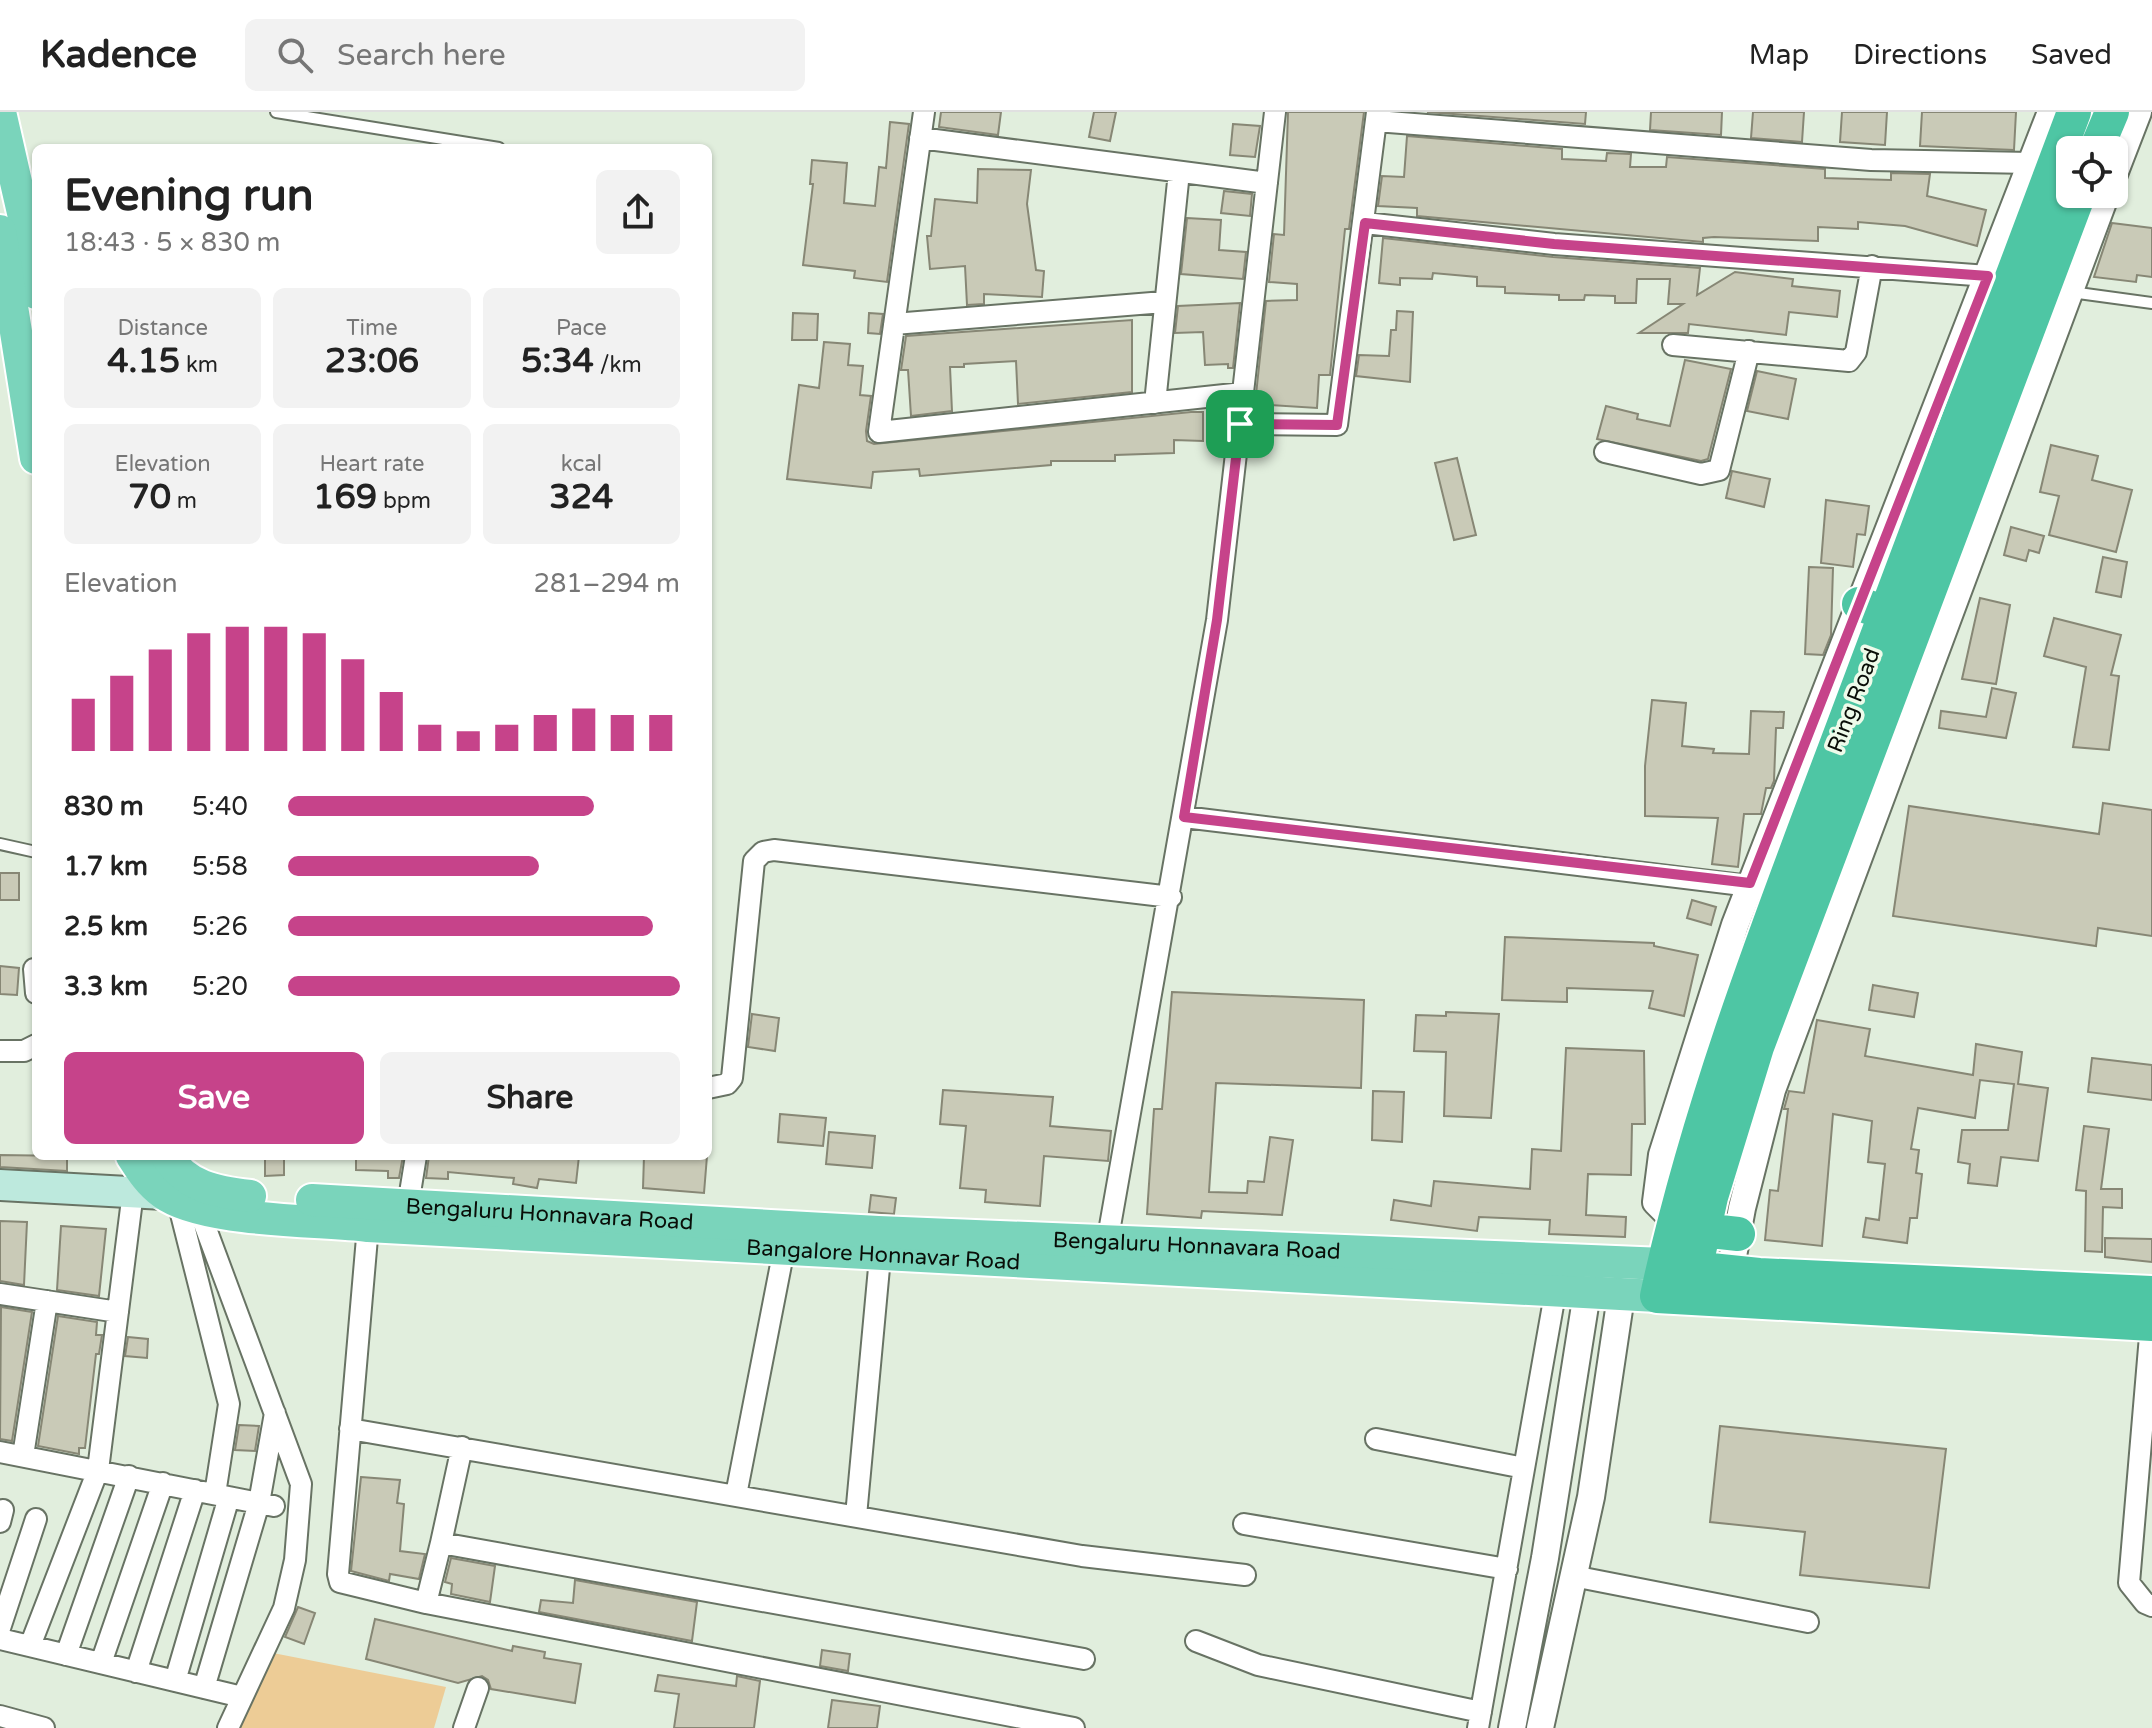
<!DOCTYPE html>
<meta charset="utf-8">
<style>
:root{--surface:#fff;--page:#f2f2f2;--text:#222;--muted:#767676;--line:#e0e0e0;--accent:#c6438a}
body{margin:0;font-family:"Varela Round",sans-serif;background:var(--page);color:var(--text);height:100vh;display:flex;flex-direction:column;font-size:30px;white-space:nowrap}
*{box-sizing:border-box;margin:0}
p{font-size:26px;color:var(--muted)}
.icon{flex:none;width:44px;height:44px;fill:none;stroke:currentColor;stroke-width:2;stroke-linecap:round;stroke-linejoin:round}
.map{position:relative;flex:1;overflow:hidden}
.details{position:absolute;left:32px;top:32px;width:680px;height:1016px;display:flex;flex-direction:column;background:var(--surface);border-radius:12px;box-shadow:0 2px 6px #0004}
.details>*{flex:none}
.controls{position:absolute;left:2056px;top:24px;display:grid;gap:16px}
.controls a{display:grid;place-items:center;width:72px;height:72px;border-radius:12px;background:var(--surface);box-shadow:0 2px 6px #0004;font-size:40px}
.pin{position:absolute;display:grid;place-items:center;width:68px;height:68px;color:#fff;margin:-34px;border-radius:16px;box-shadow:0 4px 12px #0006}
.round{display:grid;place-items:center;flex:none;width:84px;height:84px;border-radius:12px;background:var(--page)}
.headline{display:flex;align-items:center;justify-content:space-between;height:136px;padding:0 32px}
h1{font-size:44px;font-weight:700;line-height:60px}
.stats{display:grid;grid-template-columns:repeat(3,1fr);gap:12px;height:136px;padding:8px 32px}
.stats div{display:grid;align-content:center;border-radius:12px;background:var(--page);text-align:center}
.stats b{font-size:34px;font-weight:700}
.stats small{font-size:22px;font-weight:400}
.stats p{font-size:22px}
.chart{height:224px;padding:16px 32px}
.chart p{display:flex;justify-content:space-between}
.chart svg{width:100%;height:144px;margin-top:8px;stroke:var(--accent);stroke-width:6}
.button{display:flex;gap:16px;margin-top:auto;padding:16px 32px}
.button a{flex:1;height:92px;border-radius:12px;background:var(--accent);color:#fff;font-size:32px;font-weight:700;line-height:92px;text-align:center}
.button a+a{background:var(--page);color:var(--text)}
ul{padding:0 32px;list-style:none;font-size:26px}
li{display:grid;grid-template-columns:128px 96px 1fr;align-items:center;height:60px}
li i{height:20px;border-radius:10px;background:var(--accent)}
header{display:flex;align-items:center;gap:48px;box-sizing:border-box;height:112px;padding:0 40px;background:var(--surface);border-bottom:2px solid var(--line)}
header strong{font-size:38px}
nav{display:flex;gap:44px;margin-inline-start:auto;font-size:28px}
.search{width:560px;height:72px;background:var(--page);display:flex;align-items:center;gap:20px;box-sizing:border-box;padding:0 28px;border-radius:12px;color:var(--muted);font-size:30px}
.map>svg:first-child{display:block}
.green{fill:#edcc96}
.building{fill:#c9cab7;stroke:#878775;stroke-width:2}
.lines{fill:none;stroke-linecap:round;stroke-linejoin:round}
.service-casing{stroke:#687364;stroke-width:14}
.minor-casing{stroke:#687364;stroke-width:24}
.tertiary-casing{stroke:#687364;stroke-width:30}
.secondary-casing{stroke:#687364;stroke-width:34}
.primary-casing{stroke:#fff;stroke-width:36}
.trunk-casing{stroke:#fff;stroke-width:38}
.service{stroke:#fff;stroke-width:10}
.minor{stroke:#fff;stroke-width:20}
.tertiary{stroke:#fff;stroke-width:26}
.secondary{stroke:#bde9dd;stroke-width:30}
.primary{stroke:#7ad4bb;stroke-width:32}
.trunk{stroke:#4ec6a4;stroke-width:34}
.route-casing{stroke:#fff;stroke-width:16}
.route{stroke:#c6438a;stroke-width:10}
.labels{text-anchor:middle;stroke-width:7;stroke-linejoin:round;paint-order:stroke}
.street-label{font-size:22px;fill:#090e08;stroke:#eefbea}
</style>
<header>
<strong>Kadence</strong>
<div class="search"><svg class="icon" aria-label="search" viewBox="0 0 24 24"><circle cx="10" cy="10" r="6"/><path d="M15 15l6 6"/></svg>Search here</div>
<nav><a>Map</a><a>Directions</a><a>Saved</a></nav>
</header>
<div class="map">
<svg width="2152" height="1616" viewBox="0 0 2152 1616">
<rect width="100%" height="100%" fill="#e1eedd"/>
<!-- green -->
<path class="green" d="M273,1541L446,1575L434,1616H236Z"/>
<!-- building -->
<path class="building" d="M941,0H1001L998,23L939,15Z
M1094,0H1116L1110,29L1089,25Z
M1288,0H1364L1349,117H1345L1330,263H1319L1317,296L1255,292L1266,189L1297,188V172L1269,170L1274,122L1284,123Z
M1427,0H1586L1585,12Z
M1651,0H1722L1721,23L1650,18Z
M1753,0H1804L1802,30L1751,26Z
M1842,0H1887L1885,33L1840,30Z
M1922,0H2016L2014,38L1920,34Z
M890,10L909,12L887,170L854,166L855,159L803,153L813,72H810L812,48L847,51L844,91L875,94L879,55L886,56Z
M1233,12L1260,14L1255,45L1230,43Z
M1407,24L1562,37V47L1606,49L1607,41L1631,42L1630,55H1666L1667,45L1825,57V66L1891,68V61L1930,62L1927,84L1986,98L1977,134L1905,114L1858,110V117L1818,115V129L1714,125L1703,126V130L1417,104V96L1378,94L1382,64L1404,65Z
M978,57L1031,58L1027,92L1036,158L1044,159L1042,185L984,182V192L967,193L965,154L930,157L927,124H931L935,87L977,91Z
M1224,79L1252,82L1250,104L1221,101Z
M1187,106L1221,108L1219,138L1246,140L1243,167L1181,162Z
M2112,111L2152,116V165L2137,163L2136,170L2094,165Z
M1383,126L1553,145L1700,156L1697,183L1735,160L1793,167L1792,174L1840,179L1837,205L1789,200L1786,223L1689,212L1688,221H1639L1683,192H1668L1670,167H1637L1636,191H1615V184L1585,183L1584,188H1559V183L1505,181V175L1477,174V165L1433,161L1432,167L1400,166V173L1379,171Z
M1240,191L1233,256H1228V252L1205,253L1203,220L1175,221L1178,194Z
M1397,199L1413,200L1410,270L1356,264L1359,243L1389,244L1391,218H1396Z
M793,201L818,202L817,228H792Z
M869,201L883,202L880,222L868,221Z
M1132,208V280L1018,292L1016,249L964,252V255H950L952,299L911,304L908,258H901L906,224Z
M824,230L850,232L848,253L863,254L860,283L871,284L866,319L867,329L874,332L1191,300H1203V329L1174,328V341L1115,343V349H1051V353L920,364L919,357L873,360L871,376L787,367L799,273L819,276Z
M1685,248L1731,257L1708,347L1701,349L1597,327L1606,294L1638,302L1637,307L1670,314Z
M1757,259L1796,267L1788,307L1747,299Z
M2051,333L2098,344L2092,368L2132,378L2116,440L2049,423L2059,384L2040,380Z
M1457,346L1476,423L1454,428L1435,351Z
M1732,359L1770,367L1764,395L1726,386Z
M1826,388L1869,394L1865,423L1857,422L1853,455L1821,451Z
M2011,415L2044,424L2039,441L2029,438L2026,449L2004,443Z
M2103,445L2127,450L2121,485L2096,480Z
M1809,455L1833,456L1831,523L1823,543L1805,542Z
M1980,486L2010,493L1996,572L1962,567Z
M2054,506L2121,523L2111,563L2119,564L2109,638L2073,635L2086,555L2044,544Z
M1992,576L2016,581L2006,626L1939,616L1941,599L1986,605Z
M1652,588L1686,591L1682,634L1714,637L1713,641L1749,642L1751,599L1784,600L1783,616H1776L1774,669L1771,676H1766L1761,702H1744L1738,755L1712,752L1718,706L1645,704V654Z
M2103,691L2152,698V824L2098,816L2096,834L1893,804L1909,694L2099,722Z
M0,761H19V788H0Z
M1692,788L1716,795L1711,813L1687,806Z
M1505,825L1654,831V834L1698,843L1684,904L1649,896L1653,879L1567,876V890L1502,888Z
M0,854L19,856L17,883L0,882Z
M1873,873L1918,881L1914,905L1869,898Z
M1172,880L1364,888L1361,976L1216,971L1209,1080L1247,1081L1248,1069L1264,1070L1270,1025L1293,1028L1282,1103L1202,1099L1201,1106L1147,1102L1154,997H1162Z
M1446,900L1499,902L1491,1006L1444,1004L1446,940L1414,939L1416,903L1446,904Z
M752,902L779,906L775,939L748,935Z
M1817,908L1870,917L1865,944L1973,963L1976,932L2022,940L2018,972L2048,976L2038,1049L2001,1045L1997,1074L1968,1071L1970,1052L1958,1050L1962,1018H2008L2014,972L1980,968L1975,1006L1918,996L1911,1037L1919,1038L1916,1061L1922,1062L1917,1106H1910L1907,1131L1863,1125L1866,1106L1879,1108L1885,1052L1868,1050L1872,1009L1833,1002L1822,1134L1765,1128L1770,1078L1778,1079L1788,997H1784L1789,979L1804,981Z
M1566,936L1644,939L1645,1012H1632L1631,1063L1588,1062L1586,1103L1626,1105L1625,1125L1549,1122L1550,1108L1479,1105L1477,1119L1391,1108L1394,1088L1431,1094L1434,1069L1530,1077L1532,1037L1561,1039Z
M2092,946L2152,953V988L2088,980Z
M943,978L1053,985L1050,1014L1111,1019L1108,1049L1044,1044L1040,1094L985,1090L986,1078L960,1076L966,1014L940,1012Z
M1373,979L1404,980L1402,1030L1372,1028Z
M780,1002L826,1006L823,1034L778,1030Z
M2084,1014L2109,1017L2101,1077H2122V1096L2103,1095L2102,1140L2085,1139L2086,1079L2076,1078Z
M829,1020L875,1024L872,1056L826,1052Z
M0,1043L67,1044V1059L0,1055Z
M356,1044H403L399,1066H388V1059L356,1058Z
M429,1044H579L576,1071L539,1067L537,1076L513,1072L514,1066L448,1060V1067L426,1066Z
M644,1044H707L704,1081L643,1076Z
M265,1047H284V1063L265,1064Z
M871,1083L896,1086L894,1102L869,1100Z
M0,1109L27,1110L24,1173L0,1169Z
M61,1114L106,1117L99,1184L57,1178Z
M2105,1126L2152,1127V1150L2105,1145Z
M1,1195L32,1200L12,1329L0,1327Z
M58,1204L97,1210L96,1223H102L99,1242H96L85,1336H79V1342L38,1334Z
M128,1225L148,1227L147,1246L125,1244Z
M239,1313L259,1314L255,1339L235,1338Z
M1720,1314L1946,1337L1929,1476L1800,1463L1805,1420L1710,1410Z
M361,1365L400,1368L397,1391L404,1392L400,1439L425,1442L419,1467L390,1462L389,1469L351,1459Z
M451,1446L495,1454L490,1490L451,1482L452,1472L445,1470Z
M575,1468L697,1490L692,1529L539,1500L541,1488L573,1491Z
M298,1495L315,1501L304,1532L285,1525Z
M375,1507L512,1539L513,1534L545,1540L544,1546L581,1552L575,1591L491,1577L488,1568L482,1564L458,1571L366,1547Z
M822,1538L850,1542L848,1559L820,1554Z
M658,1563L736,1574L737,1564L760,1569L754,1616H674L679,1582L655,1579Z
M832,1588L880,1594L877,1616H828Z"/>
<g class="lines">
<!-- service casing -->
<g class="service-casing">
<path id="service" d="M276,0L499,36
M2071,180L2152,191
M0,732L36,740"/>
</g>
<!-- minor casing -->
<g class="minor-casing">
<path id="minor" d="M924,0L879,320L1243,281
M1376,9L1871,48L2031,51
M920,26L1267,71
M1365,111L1554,132L1988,164
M894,212L1164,190
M1673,233L1849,249L1856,240L1872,154
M1155,291L1179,60
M1240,312L1337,313L1377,0
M1605,340L1701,362L1719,358L1749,239
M1184,705L1783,778
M34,857L36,881
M0,939H24L36,933
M708,976L727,972L732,966L754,749L763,740L774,738L1171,785
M178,1090L229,1292L215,1382
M408,1093L416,1044
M199,1098L301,1372L295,1448L284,1496L228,1616
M368,1114L338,1462L340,1470L426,1491L1074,1616
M1107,1131L1217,508L1275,0
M0,1182L118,1200
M2151,1212L2129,1471L2145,1491L2152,1494
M350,1317L1082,1444L1245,1463
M1376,1327L1524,1356
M462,1335L441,1431L1084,1547
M0,1340L274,1394
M23,1344L47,1189
M736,1383L784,1137
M856,1404L880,1145
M0,1410L3,1398
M1244,1412L1507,1457
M1573,1464L1808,1510
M426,1491L441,1431
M0,1516L36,1407
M0,1527L242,1585
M1196,1529L1258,1553L1481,1600
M30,1534L98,1358L133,1080
M66,1543L129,1364
M101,1551L163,1371
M136,1560L195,1378
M175,1569L229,1385
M204,1576L259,1391L275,1301
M0,1604L44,1616
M464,1616L478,1576
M1478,1616L1555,1182"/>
</g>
<!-- tertiary casing -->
<g class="tertiary-casing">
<path id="tertiary" d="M2114,62L2138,0
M1674,1108L1656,1090L1662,1043L1735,813L2051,0
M1730,1160L1742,1096L1772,978L2106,82
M1512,1616L1545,1446L1590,1162
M1540,1616L1591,1385L1624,1164"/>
</g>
<!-- secondary casing -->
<g class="secondary-casing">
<path id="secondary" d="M0,1073L164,1082L179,1076"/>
</g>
<!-- primary casing -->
<g class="primary-casing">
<g id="primary">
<path d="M0,0L24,105L36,181"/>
<path d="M0,119L36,346"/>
<path id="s1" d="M132,1044C141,1058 149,1071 163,1081C202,1110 317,1108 368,1114L1657,1184"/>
<path d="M167,1044C186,1075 216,1080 250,1084"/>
<path id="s2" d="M312,1088L878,1120L1664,1152"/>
</g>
</g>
<!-- trunk casing -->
<g class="trunk-casing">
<path id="trunk" d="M2074,0C1997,205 1920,410 1843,615C1773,801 1699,989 1657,1184L2152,1212
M2096,38L2112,0
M1859,492L1886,501
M1702,1118L1738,1122
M1672,1154L1759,1163L2152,1181
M1689,1185L1711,1085L1757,935L2079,82"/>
</g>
<!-- service -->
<use href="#service" class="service"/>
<!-- minor -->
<use href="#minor" class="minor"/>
<!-- tertiary -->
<use href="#tertiary" class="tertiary"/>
<!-- secondary -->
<use href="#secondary" class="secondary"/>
<!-- primary -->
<use href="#primary" class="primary"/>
<!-- trunk -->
<use href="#trunk" class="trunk"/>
</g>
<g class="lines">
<!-- route casing -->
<g class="route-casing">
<path id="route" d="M1365,111L1554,132L1988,164L1750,771L1184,705L1217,508L1240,312L1337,313Z"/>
</g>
<!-- route -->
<use href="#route" class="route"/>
</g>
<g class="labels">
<!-- street labels -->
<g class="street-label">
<text transform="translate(1853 588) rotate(-69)" y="8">Ring Road</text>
<text dy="8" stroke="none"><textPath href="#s2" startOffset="238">Bengaluru Honnavara Road</textPath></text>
<text dy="8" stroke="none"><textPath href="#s2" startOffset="886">Bengaluru Honnavara Road</textPath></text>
<text dy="8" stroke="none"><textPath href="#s1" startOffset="774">Bangalore Honnavar Road</textPath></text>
</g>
</g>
</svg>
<div class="controls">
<a><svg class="icon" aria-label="locate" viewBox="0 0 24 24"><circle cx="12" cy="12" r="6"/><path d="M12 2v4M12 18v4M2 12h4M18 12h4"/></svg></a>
</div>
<div class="pin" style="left:1240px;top:312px;background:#1e9e55"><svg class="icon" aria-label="arrive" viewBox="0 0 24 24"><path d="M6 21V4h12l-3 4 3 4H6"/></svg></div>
<section class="details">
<div class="headline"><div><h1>Evening run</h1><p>18:43 · 5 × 830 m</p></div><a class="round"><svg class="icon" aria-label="share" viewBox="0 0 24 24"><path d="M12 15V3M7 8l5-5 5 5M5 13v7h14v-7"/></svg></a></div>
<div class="stats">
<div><p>Distance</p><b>4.15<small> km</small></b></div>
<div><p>Time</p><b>23:06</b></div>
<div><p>Pace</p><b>5:34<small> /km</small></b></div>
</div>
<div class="stats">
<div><p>Elevation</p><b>70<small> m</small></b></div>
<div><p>Heart rate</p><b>169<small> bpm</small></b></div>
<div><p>kcal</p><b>324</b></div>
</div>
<div class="chart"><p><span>Elevation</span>281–294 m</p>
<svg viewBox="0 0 160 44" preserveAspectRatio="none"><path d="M5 44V28M15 44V21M25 44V13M35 44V8M45 44V6M55 44V6M65 44V8M75 44V16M85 44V26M95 44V36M105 44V38M115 44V36M125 44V33M135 44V31M145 44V33M155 44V33"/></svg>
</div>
<ul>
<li><b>830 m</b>5:40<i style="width:78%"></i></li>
<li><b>1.7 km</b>5:58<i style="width:64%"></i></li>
<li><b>2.5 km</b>5:26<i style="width:93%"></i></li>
<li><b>3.3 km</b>5:20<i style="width:100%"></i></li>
</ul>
<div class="button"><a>Save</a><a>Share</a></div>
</section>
</div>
